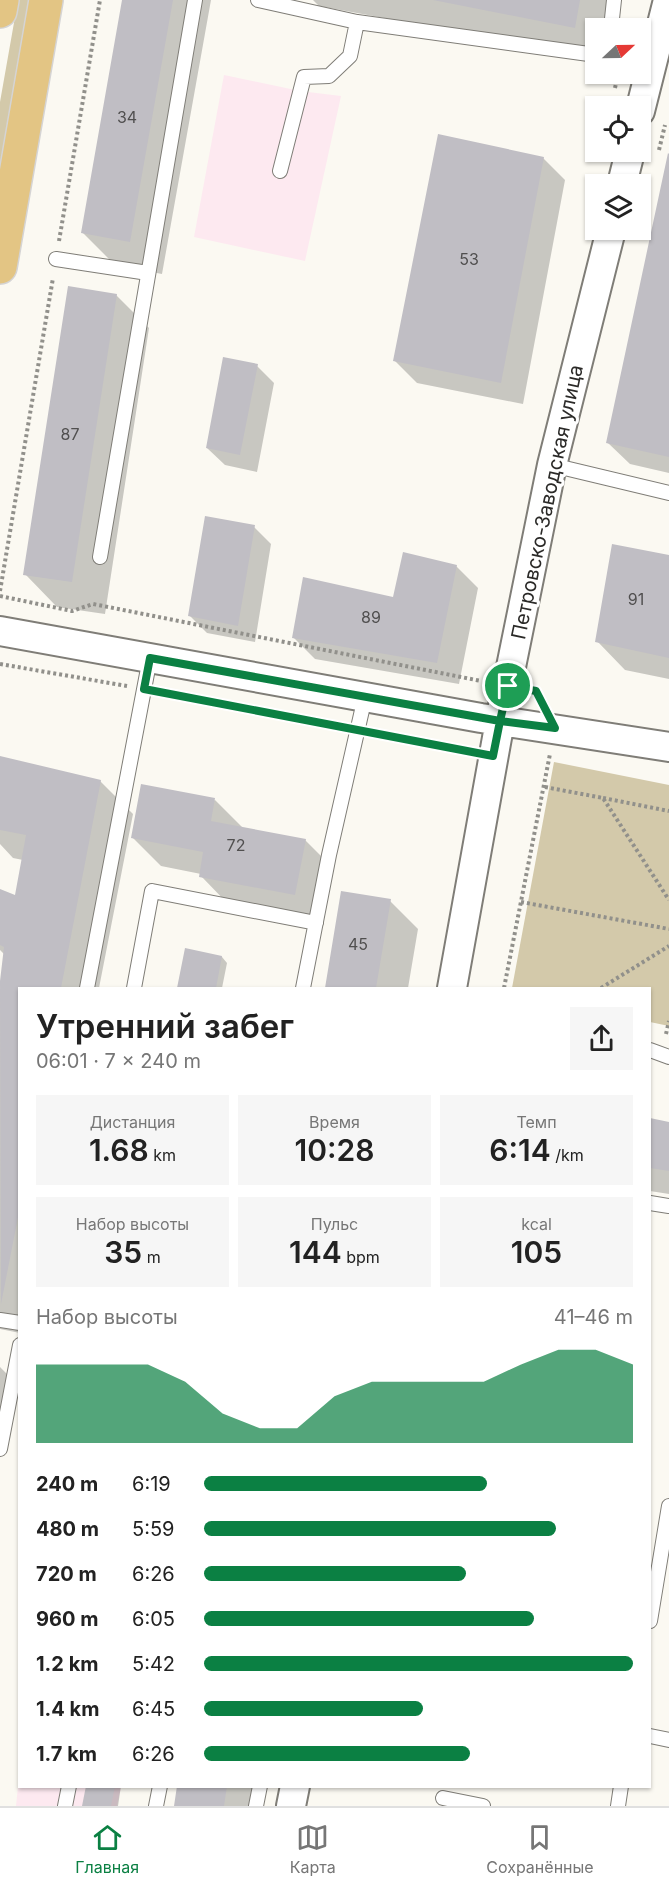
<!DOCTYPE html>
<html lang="ru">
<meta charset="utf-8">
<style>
:root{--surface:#fff;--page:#f6f6f6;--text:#222;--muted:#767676;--line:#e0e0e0;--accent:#0b8043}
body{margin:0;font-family:Inter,sans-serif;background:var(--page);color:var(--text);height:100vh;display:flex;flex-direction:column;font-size:22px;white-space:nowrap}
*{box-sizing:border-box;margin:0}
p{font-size:20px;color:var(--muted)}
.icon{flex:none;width:33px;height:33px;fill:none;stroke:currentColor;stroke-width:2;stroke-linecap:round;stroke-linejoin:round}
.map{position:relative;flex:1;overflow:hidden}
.details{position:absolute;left:18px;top:987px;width:633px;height:801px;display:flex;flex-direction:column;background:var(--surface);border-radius:0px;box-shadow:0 2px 4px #0004}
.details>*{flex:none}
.needle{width:39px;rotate:68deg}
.controls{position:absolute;left:585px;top:18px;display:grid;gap:12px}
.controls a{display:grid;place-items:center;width:66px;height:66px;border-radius:0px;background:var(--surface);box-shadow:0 2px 4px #0004;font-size:30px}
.pin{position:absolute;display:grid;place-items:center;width:51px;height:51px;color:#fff;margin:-26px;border:3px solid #fff;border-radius:50%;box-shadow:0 2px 6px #0007}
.round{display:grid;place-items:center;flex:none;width:63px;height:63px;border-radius:0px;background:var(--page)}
.overview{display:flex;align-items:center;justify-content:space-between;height:102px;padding:0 18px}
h1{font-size:33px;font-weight:600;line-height:45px}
.stats{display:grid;grid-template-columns:repeat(3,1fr);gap:9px;height:102px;padding:6px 18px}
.stats div{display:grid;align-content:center;border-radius:0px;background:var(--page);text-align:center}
.stats b{font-size:30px;font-weight:600}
.stats small{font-size:16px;font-weight:400}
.stats p{font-size:16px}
.chart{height:168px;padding:12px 18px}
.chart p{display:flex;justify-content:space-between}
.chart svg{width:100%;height:108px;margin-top:6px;fill:var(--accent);opacity:.7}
ul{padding:0 18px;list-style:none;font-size:20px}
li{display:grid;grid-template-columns:96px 72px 1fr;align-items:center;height:45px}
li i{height:15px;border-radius:8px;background:var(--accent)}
.tabs{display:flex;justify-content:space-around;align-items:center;height:84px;border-top:2px solid var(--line);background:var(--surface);font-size:16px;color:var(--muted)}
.tabs a{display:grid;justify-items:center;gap:3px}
.tabs .on{color:var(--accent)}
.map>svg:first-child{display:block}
.industrial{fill:#fde9f0}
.green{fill:#d3c9aa}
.shadow{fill:#0003}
.building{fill:#c0bec4}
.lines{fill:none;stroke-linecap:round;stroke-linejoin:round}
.service-casing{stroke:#7f7d77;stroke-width:16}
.minor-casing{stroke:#7f7d77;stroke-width:32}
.primary-casing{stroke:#d5d4d4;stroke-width:36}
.path{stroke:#91908b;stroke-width:4;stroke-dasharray:3 3;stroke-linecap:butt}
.service{stroke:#fff;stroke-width:14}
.minor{stroke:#fff;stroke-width:28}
.primary{stroke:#e3c584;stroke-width:33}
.route-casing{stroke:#fff;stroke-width:12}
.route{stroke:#0b8043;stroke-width:8}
.labels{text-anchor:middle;stroke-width:6;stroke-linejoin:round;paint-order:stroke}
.number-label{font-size:16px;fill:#504f4f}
.street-label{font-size:20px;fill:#2b2a28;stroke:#fff}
</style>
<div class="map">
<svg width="669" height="1806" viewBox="0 0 669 1806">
<rect width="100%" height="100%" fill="#fbf9f2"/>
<!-- industrial -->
<path class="industrial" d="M224,75L300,91L341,96L305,261L194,237Z
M19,1777L20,1786L121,1787L117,1806H16Z"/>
<!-- green -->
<path class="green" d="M18,0H33L0,174V102Z
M554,762L669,785V1026L650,1022V988H512Z"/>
<!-- shadow -->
<path class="shadow" d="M124,0H211L162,274L115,265L83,233Z
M313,0H610L613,28H596V57L319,6Z
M669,156V473L630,464L608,443Z
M543,158L565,180L523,404L417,383L395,361Z
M116,295L149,328L105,614L57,607L25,574Z
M257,366L274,383L257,472L225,465L207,448Z
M254,527L271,544L255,642L207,633L190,616Z
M669,557V679L625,670L597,641Z
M456,566L478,588L459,684L315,659L293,637L394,599Z
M0,758L100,781L133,814L99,988H20V1333L0,1329V992L5,955L0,950V898H16L23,860L13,858L0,844Z
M215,800L243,828L305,840L333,868L323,922L229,905L201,876V874L161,866L133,838Z
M342,893L390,901L418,929L408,988H327Z
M186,950L222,957L227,963L222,988H179Z
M650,1119L669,1123V1194L650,1191Z
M0,1367L7,1374L0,1413Z
M87,1786H121L118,1806H84Z
M179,1786H259L256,1806H176Z"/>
<!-- building -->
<path class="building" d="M122,0H173L130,242L81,233Z
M433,0H580L575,28Z
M438,134L544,157L501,383L393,361Z
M668,153L669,154V457L606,443Z
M68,286L117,294L72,582L23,575Z
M223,357L258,364L240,455L206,448Z
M205,516L255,525L238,626L188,616Z
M612,544L669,555V658L595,642Z
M403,552L457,565L437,663L292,638L303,577L393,597Z
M0,756L101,780L61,988H20V1207L1,1304L0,981L4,947L0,945V889L15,895L26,835L0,830Z
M141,784L215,798L211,821L306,839L295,895L199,877L203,852L131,838Z
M341,891L391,899L376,988H325Z
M185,948L222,956L216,988H177Z
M650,1118L669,1122V1171L650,1168Z
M86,1786H115L111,1806H82Z
M177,1786H227L224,1806H174Z"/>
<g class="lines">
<!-- service casing -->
<g class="service-casing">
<path id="service" d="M258,0L357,22L596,55
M611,28L614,0
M280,171L304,77L329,76L350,56L357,22
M56,259L148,273
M552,465L669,493
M100,557L195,0
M87,988L150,658
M134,988L152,891L316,923
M303,988L329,855L365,697
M650,1050L669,1057
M650,1203L669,1206
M0,1320L20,1323
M0,1449L20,1345
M650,1621L669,1506
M650,1736L669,1740
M443,1798L483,1806
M65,1806L69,1786
M156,1806L160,1786
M256,1806L260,1786
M618,1806L621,1786"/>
</g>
<!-- minor casing -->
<g class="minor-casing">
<path id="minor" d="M640,111L668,0
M622,184L630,152
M0,631L481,718L669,747
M452,988L500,721L552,465L611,230
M291,1806L295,1786"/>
</g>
<!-- primary casing -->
<g class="primary-casing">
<path id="primary" d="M0,11L2,0
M0,267L46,0"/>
</g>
<!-- path -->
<path class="path" d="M615,88L618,74
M659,150L665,125
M588,215L594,187
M640,220L646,198
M59,241L100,0
M0,591L53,278
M0,596L72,611L93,604L481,681
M0,664L127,686
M161,692L339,725
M376,733L469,751
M545,787L603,798L669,900
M603,798L669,811
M521,902L669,929
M504,988L550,754
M601,988L669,946
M666,1034L669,1021"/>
<!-- service -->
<use href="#service" class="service"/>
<!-- minor -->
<use href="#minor" class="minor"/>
<!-- primary -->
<use href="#primary" class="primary"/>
</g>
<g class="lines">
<!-- route casing -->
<g class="route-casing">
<path id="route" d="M508,686L500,721L150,658L144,689L493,756L500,721L555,728L536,691L508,686"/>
</g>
<!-- route -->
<use href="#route" class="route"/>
</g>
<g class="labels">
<!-- number labels -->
<g class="number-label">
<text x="127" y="123">34</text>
<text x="469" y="265">53</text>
<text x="70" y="440">87</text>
<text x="636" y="605">91</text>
<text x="371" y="623">89</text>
<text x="236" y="851">72</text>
<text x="358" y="950">45</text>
</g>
<!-- street labels -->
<g class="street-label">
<text transform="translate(547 502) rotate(-78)" y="7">Петровско-Заводская улица</text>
</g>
</g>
</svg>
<div class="controls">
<a><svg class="needle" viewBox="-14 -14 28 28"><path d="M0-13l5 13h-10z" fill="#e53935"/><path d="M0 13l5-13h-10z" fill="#767676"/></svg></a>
<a><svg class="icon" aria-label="locate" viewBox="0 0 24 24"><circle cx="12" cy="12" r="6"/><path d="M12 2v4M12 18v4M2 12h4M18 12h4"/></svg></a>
<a><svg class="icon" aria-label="layers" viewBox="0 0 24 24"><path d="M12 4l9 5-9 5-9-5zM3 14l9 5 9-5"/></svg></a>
</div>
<div class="pin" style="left:508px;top:686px;background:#1e9e55"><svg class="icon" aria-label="arrive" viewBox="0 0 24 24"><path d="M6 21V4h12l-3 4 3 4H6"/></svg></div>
<section class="details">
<div class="overview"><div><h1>Утренний забег</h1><p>06:01 · 7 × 240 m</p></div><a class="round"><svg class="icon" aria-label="share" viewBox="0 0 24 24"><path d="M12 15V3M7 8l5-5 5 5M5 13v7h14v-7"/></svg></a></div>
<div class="stats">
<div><p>Дистанция</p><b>1.68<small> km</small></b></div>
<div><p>Время</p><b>10:28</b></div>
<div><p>Темп</p><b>6:14<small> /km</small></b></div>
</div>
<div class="stats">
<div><p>Набор высоты</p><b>35<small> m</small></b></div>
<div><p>Пульс</p><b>144<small> bpm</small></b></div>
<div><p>kcal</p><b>105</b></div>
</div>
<div class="chart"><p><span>Набор высоты</span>41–46 m</p>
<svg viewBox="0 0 160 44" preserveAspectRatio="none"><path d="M0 44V12L10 12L20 12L30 12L40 19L50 32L60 38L70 38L80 25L90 19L100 19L110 19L120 19L130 12L140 6L150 6L160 12V44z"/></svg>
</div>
<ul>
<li><b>240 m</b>6:19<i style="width:66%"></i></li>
<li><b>480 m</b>5:59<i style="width:82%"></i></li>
<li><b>720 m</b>6:26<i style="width:61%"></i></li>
<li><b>960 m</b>6:05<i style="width:77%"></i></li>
<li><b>1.2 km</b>5:42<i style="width:100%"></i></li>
<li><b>1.4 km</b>6:45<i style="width:51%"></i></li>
<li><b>1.7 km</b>6:26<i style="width:62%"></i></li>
</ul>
</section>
</div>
<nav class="tabs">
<a class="on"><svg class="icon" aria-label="home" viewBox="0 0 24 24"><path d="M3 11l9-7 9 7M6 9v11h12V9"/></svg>Главная</a>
<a><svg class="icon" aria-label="map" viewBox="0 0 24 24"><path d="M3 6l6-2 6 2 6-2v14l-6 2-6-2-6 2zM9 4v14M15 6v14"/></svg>Карта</a>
<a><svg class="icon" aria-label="saved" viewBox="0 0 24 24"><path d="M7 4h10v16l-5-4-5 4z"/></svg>Сохранённые</a>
</nav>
